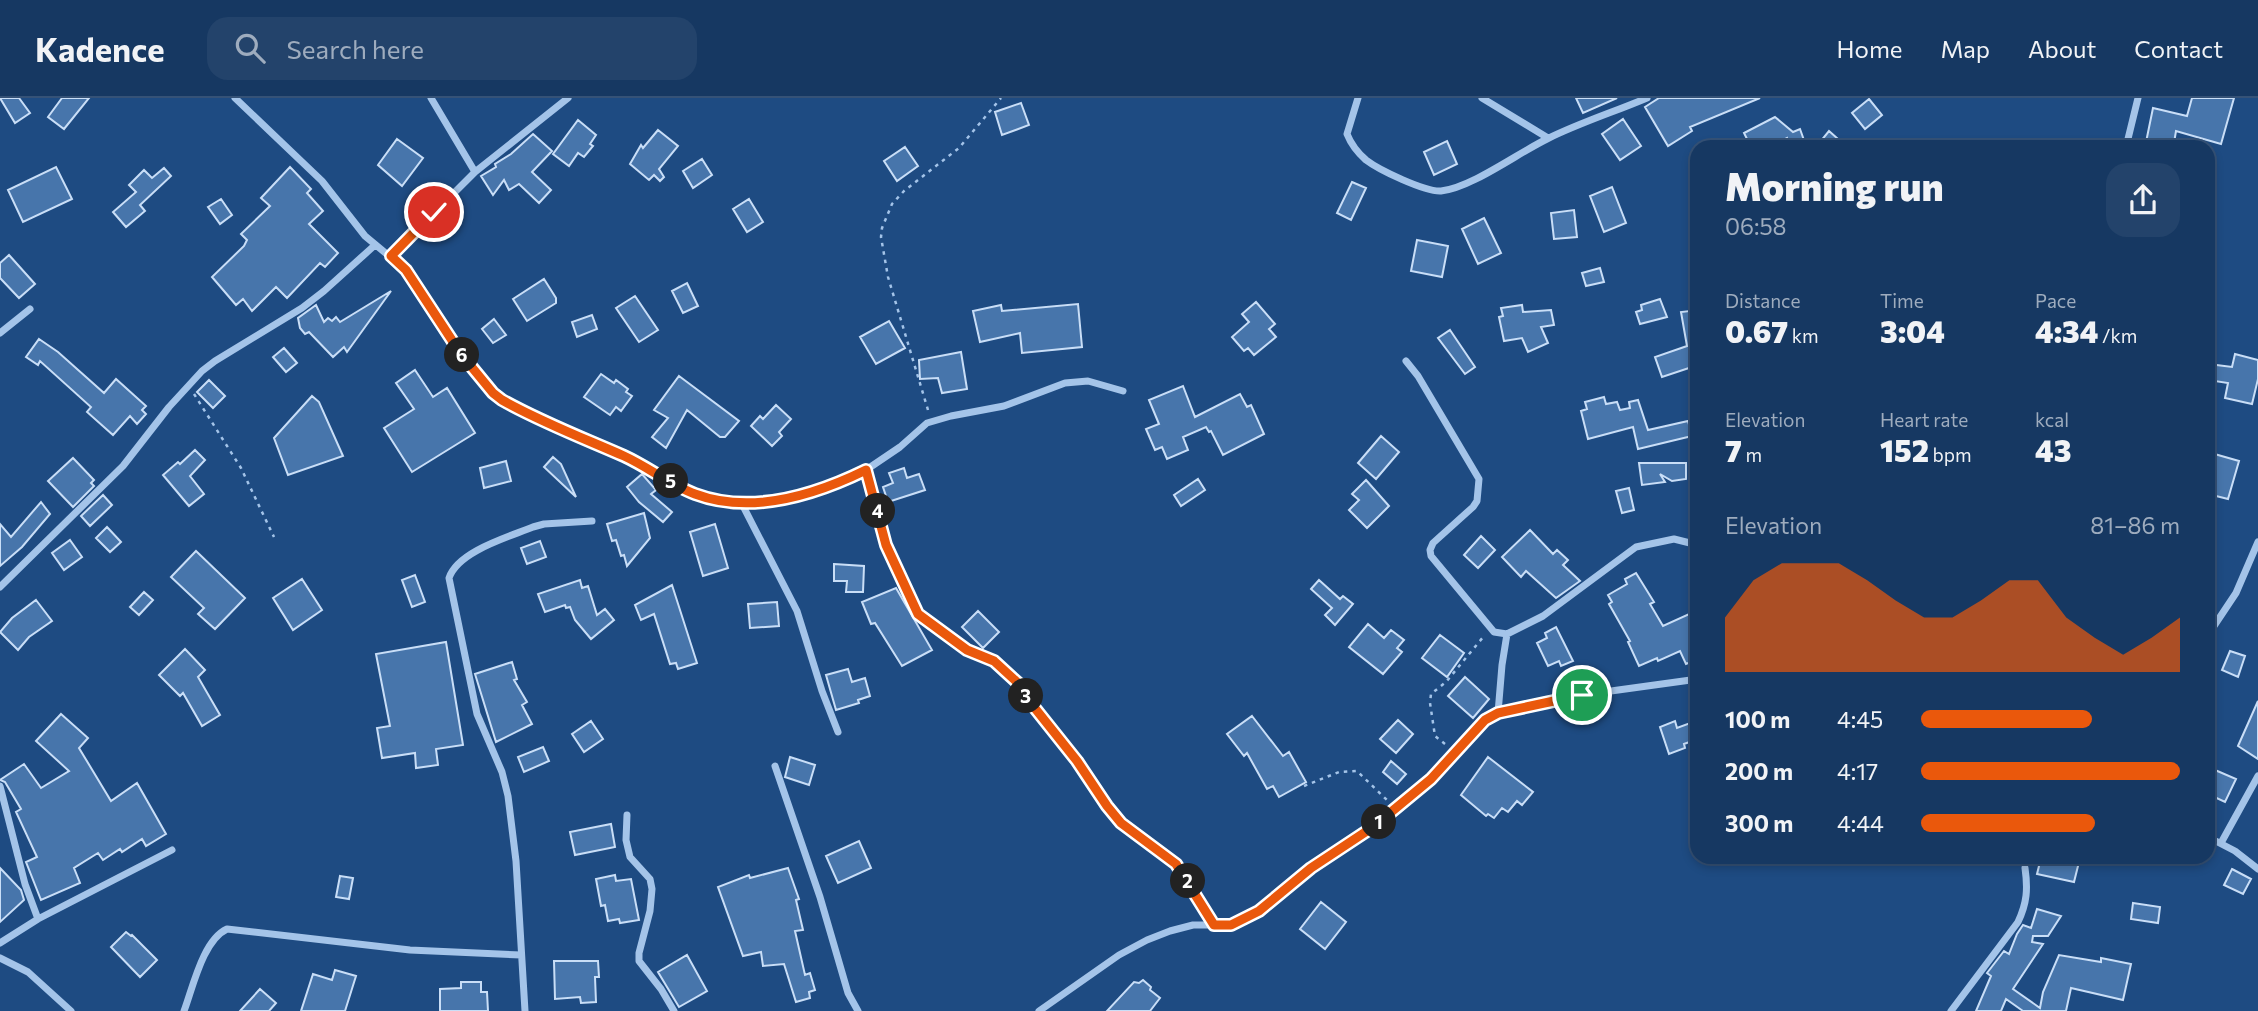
<!DOCTYPE html>
<meta charset="utf-8">
<style>
:root{--surface:#163862;--page:#23436b;--text:#f1f3f6;--muted:#9eacbe;--line:#355277;--accent:#ea580c}
body{margin:0;font-family:Commissioner,sans-serif;background:var(--page);color:var(--text);height:100vh;display:flex;flex-direction:column;font-size:26px;white-space:nowrap}
*{box-sizing:border-box;margin:0}
p{font-size:23px;color:var(--muted)}
.icon{flex:none;width:38px;height:38px;fill:none;stroke:currentColor;stroke-width:2;stroke-linecap:round;stroke-linejoin:round}
.map{position:relative;flex:1;overflow:hidden}
.sheet{position:absolute;left:1690px;top:42px;width:525px;height:724px;display:flex;flex-direction:column;background:var(--surface);border-radius:21px;box-shadow:0 4px 10px #0003,0 0 0 2px var(--line)}
.sheet>*{flex:none}
.pin{position:absolute;display:grid;place-items:center;width:60px;height:60px;color:#fff;margin:-30px;border:4px solid #fff;border-radius:50%;box-shadow:0 2px 7px #0007}
.km{position:absolute;width:35px;height:35px;margin:-18px;border-radius:50%;background:#222;color:#fff;font-size:19px;line-height:35px;text-align:center}
.round{display:grid;place-items:center;flex:none;width:74px;height:74px;border-radius:21px;background:var(--page)}
.head{display:flex;align-items:center;justify-content:space-between;height:119px;padding:0 35px}
h1{font-size:38px;font-weight:800;line-height:52px}
.metrics{display:grid;grid-template-columns:repeat(3,1fr);gap:10px;height:119px;padding:7px 35px}
.metrics div{display:grid;align-content:center}
.metrics b{font-size:30px;font-weight:800}
.metrics small{font-size:19px;font-weight:400}
.metrics p{font-size:19px}
.chart{height:196px;padding:14px 35px}
.chart p{display:flex;justify-content:space-between}
.chart svg{width:100%;height:126px;margin-top:7px;fill:var(--accent);opacity:.7}
ul{padding:0 35px;list-style:none;font-size:23px}
li{display:grid;grid-template-columns:112px 84px 1fr;align-items:center;height:52px}
li i{height:18px;border-radius:9px;background:var(--accent)}
header{display:flex;align-items:center;gap:42px;box-sizing:border-box;height:98px;padding:0 35px;background:var(--surface);border-bottom:2px solid var(--line)}
header strong{font-size:33px}
nav{display:flex;gap:38px;margin-inline-start:auto;font-size:24px}
.search{width:490px;height:63px;background:var(--page);display:flex;align-items:center;gap:18px;box-sizing:border-box;padding:0 24px;border-radius:21px;color:var(--muted);font-size:26px}
.map>svg:first-child{display:block}
.building{fill:#4775ab;stroke:#c9def7;stroke-width:2}
.lines{fill:none;stroke-linecap:round;stroke-linejoin:round}
.path{stroke:#a4c4e9;stroke-width:2.5;stroke-dasharray:3.5 5;stroke-linecap:butt}
.minor{stroke:#a4c4e9;stroke-width:7}
.route-casing{stroke:#fff;stroke-width:14}
.route{stroke:#ea580c;stroke-width:9}
</style>
<header>
<strong>Kadence</strong>
<div class="search"><svg class="icon" aria-label="search" viewBox="0 0 24 24"><circle cx="10" cy="10" r="6"/><path d="M15 15l6 6"/></svg>Search here</div>
<nav><a>Home</a><a>Map</a><a>About</a><a>Contact</a></nav>
</header>
<div class="map">
<svg width="2258" height="913" viewBox="0 0 2258 913">
<rect width="100%" height="100%" fill="#1e4b82"/>
<!-- building -->
<path class="building" d="M0,0H19L30,15L15,25Z
M62,0H89L64,31L48,19Z
M1576,0H1617L1583,15Z
M1659,0H1760L1690,29L1692,33L1668,48L1645,9Z
M2192,0H2234L2221,46L2176,33L2174,45L2159,42L2157,49H2145L2153,10L2187,18Z
M1869,1L1882,17L1865,31L1852,15Z
M1021,5L1029,27L1002,37L995,14Z
M1775,19L1793,34L1800,31L1805,45L1790,49L1787,40L1770,49H1751L1744,35Z
M1623,21L1641,48L1620,62L1602,36Z
M578,22L596,37L590,46L593,48L584,59L578,55L569,68L553,56Z
M658,32L678,48L659,71L664,79L660,83L654,77L649,82L630,66L641,47L643,50Z
M1829,33L1847,49H1816Z
M533,36L552,53L532,74L551,92L539,105L519,86L509,92L504,82L493,97L481,78L496,69L495,66L511,56Z
M397,41L423,60L402,88L378,67Z
M1447,43L1457,66L1434,77L1424,54Z
M905,49L918,68L897,83L884,63Z
M702,61L712,77L693,90L683,73Z
M56,69L72,101L23,124L8,92Z
M290,69L311,91L307,95L323,113L309,126L338,155L325,169L320,165L287,200L276,189L252,213L243,201L236,207L212,179L244,148L247,142L241,136L270,108L261,100Z
M164,70L171,78L140,107L145,113L126,129L113,114L136,94L129,87L144,72L152,80Z
M1352,84L1366,90L1351,122L1337,115Z
M1612,89L1626,125L1604,134L1590,98Z
M221,101L232,117L220,126L208,109Z
M749,101L763,124L747,134L733,111Z
M1574,112L1577,139L1554,141L1551,115Z
M1484,120L1501,155L1478,166L1462,131Z
M1417,142L1448,148L1442,179L1411,173Z
M9,157L35,186L19,200L0,180V165Z
M1600,170L1604,184L1586,188L1582,175Z
M544,181L556,200V205L527,223L513,201Z
M687,185L698,208L683,215L672,193Z
M391,193L347,254L344,249L333,259L309,234L305,236L300,230L298,220L316,207L324,224L328,220L332,223L336,219L340,224Z
M635,198L658,232L639,244L616,210Z
M1660,201L1667,219L1640,226L1636,214L1642,212L1641,207Z
M1256,204L1275,226L1269,231L1276,239L1254,257L1248,250L1244,253L1232,239L1249,224L1242,216Z
M1078,206L1082,249L1022,255L1020,235L980,244L973,213L1001,207L1002,213Z
M1522,207L1523,214L1551,212L1554,227L1541,229L1548,245L1528,254L1522,240L1504,243L1499,219L1503,218L1501,210Z
M1698,212V267L1662,279L1655,259L1687,248L1681,214Z
M592,217L597,231L577,239L572,224Z
M494,221L506,237L493,245L482,231Z
M889,223L905,250L876,266L860,239Z
M1450,232L1475,269L1465,276L1438,240Z
M39,241L58,254L104,295L116,281L146,308L142,312L146,316L137,326L130,318L113,337L87,314L91,309L40,263L38,267L26,259Z
M284,250L297,265L286,274L273,259Z
M961,254L967,291L942,295L938,280L920,281L919,262Z
M2235,256L2258,262V281L2252,306L2225,300L2228,285L2208,282V266L2232,269Z
M415,272L433,299L447,290L475,335L412,374L384,330L414,311L396,285Z
M601,276L614,285L616,282L628,291L626,294L632,298L621,313L616,309L610,317L584,299Z
M679,278L739,323L725,339H720L687,312L666,350L652,339L668,320L654,312Z
M209,282L225,298L213,310L197,294Z
M1183,288L1195,319L1240,296L1247,309L1251,307L1264,336L1223,357L1211,333L1209,334L1206,329L1183,339L1188,352L1167,361L1162,349L1155,352L1146,331L1159,326L1149,302Z
M312,298L319,304L343,358L288,377L274,340Z
M1604,299L1606,306L1617,304L1620,312L1630,310L1629,304L1638,302L1648,332L1688,323L1692,338L1638,351L1633,329L1588,341L1581,313L1587,311L1585,304Z
M776,307L791,321L779,334L782,338L772,348L751,328L760,318L763,321Z
M1381,338L1399,354L1376,381L1358,365Z
M195,352L205,362L190,378L204,396L189,408L163,377L178,364L180,366Z
M2211,355L2239,363L2228,401L2208,396V366Z
M553,359L561,366L576,399L544,369Z
M73,360L94,382L91,385L94,388L73,409L48,383Z
M506,363L511,383L484,390L480,370Z
M1639,365H1686V381L1672,383L1660,376L1665,384L1642,387Z
M904,370L907,380L919,376L925,392L888,404L883,389L893,385L889,375Z
M642,376L656,392L651,396L672,414L663,424L639,404L627,389Z
M1198,381L1205,392L1181,408L1174,397Z
M1366,382L1389,408L1367,430L1349,412L1359,402L1352,396Z
M1629,390L1634,412L1622,415L1616,393Z
M103,397L112,407L90,428L81,418Z
M41,404L50,416L22,449L0,468V426L11,439Z
M644,415L650,440L627,468L624,457L621,458L616,442L612,443L607,426Z
M715,426L728,470L703,478L690,434Z
M107,429L121,444L110,454L96,440Z
M1530,432L1553,456L1557,452L1568,462L1563,467L1580,483L1556,500L1526,473L1521,479L1502,459Z
M1481,438L1495,452L1478,470L1464,457Z
M70,442L82,459L64,472L52,455Z
M540,443L546,459L527,466L521,450Z
M196,453L245,500L215,531L198,516L204,510L171,479Z
M834,466L864,468L863,494H846L847,483H834Z
M1636,475L1654,504L1650,506L1663,528L1698,512V561L1686,566L1680,553L1658,563L1657,560L1639,568L1628,544L1630,543L1609,506L1612,504L1608,497L1627,486L1625,481Z
M415,477L425,504L412,509L402,482Z
M302,481L322,512L293,532L273,500Z
M580,482L582,490L588,488L597,517L605,511L614,522L591,541L575,522L570,509L566,510L565,507L545,514L538,496Z
M1319,482L1340,501L1343,498L1353,506L1335,527L1325,517L1332,510L1311,491Z
M672,487L697,565L678,571L676,565L670,566L654,516L641,522L635,507Z
M896,490L932,552L902,568L875,525L871,526L862,504Z
M144,494L153,502L139,517L130,509Z
M36,502L52,523L29,539L18,552L0,534L12,520Z
M777,504L779,528L750,530L748,506Z
M978,513L999,534L983,550L962,529Z
M1368,526L1384,540L1391,532L1404,542L1397,550L1402,554L1383,576L1349,549Z
M1556,529L1573,563L1561,568L1559,563L1548,568L1537,545L1547,540L1545,535Z
M1440,537L1464,555L1447,579L1422,560Z
M446,544L463,647L436,651L438,667L416,670L415,655L382,660L377,630L390,628L376,556Z
M185,551L205,572L198,579L220,617L202,628L183,595L180,598L159,577Z
M2230,553L2245,558L2238,579L2222,572Z
M512,564L517,581L514,582L527,604L522,607L532,626L496,644L475,576Z
M848,571L852,584L865,580L870,598L858,602L859,605L836,612L826,577Z
M1465,579L1489,601L1473,620L1448,598Z
M2258,603V661L2238,648Z
M61,616L88,640L79,650L111,703L137,685L166,736L146,748L142,741L122,754L120,751L103,762L98,755L74,770L80,785L41,802L26,764L37,759L16,714L21,711L5,684L0,682L24,666L41,690L69,673L36,643Z
M1252,618L1283,658L1289,654L1306,684L1279,699L1273,688L1267,691L1247,655L1244,658L1227,636Z
M1398,622L1413,636L1396,655L1380,641Z
M591,623L603,641L584,654L572,636Z
M1675,623L1677,630L1693,624L1698,641L1684,646L1685,650L1669,656L1660,629Z
M543,649L549,663L524,674L518,659Z
M790,659L815,667L809,687L785,679Z
M1488,659L1533,694L1522,707L1517,703L1508,714L1502,710L1494,720L1488,716L1486,718L1461,697Z
M1391,663L1406,676L1397,686L1383,674Z
M2215,672L2236,681L2225,704L2208,696V686Z
M611,726L615,749L575,757L570,734Z
M859,743L871,770L838,785L826,758Z
M2041,760H2080L2074,784L2037,776Z
M0,770L21,792L24,802L0,824Z
M788,770L799,801L796,802L803,832L795,833L805,877L810,875L815,892L809,894L810,900L796,904L784,866L763,868L761,854L743,858L718,789L749,777L750,780Z
M2232,771L2251,781L2243,796L2224,787Z
M615,777L616,783L631,781L639,822L620,825L619,821L608,823L605,807L601,808L596,781Z
M340,778L353,780L349,801L336,799Z
M1321,804L1346,824L1325,851L1300,831Z
M2133,805L2160,809L2158,825L2131,821Z
M2037,811L2061,818L2048,838H2033L2032,844L2043,846L2013,891L2040,910L2043,894L2059,857L2101,864V860L2131,866L2123,902L2071,890L2066,913H2023L2006,901L2001,913H1976L1991,878L1987,875L2004,853L2009,856L2017,836L2023,827L2031,830Z
M126,834L131,838L132,837L157,862L140,879L111,849Z
M687,857L707,893L679,909L658,874Z
M554,863H598L599,879H595L596,904L581,905L580,899L555,901Z
M335,872L356,878L345,913H301L313,876L332,882Z
M1143,882L1151,889L1150,892L1160,900L1150,913H1107L1134,884L1139,885Z
M461,884H481V894H487L488,913H440V891L461,890Z
M260,891L276,905L269,913H240Z"/>
<g class="lines">
<!-- path -->
<path class="path" d="M194,296L241,370L274,439
M928,312L888,179L881,139L882,130L892,106L904,93L959,50L1001,0
M1445,646L1435,638L1430,605L1431,596L1446,584L1484,538
M1304,688L1339,674L1357,673L1389,704"/>
<!-- minor -->
<path class="minor" d="M235,0L322,83L365,138L406,172L461,256L497,299L516,310L628,360L692,395L716,403L742,406L811,395L833,388L866,372L900,349L927,325L951,318L1004,308L1065,285L1088,283L1123,293
M431,0L475,74
M1358,0L1347,36C1351,46 1358,55 1366,62C1379,72 1425,94 1441,93C1471,90 1518,55 1547,41C1579,25 1614,14 1647,0
M1482,0L1548,40
M2126,49L2138,0
M391,158L475,74L568,0
M0,235L30,211
M1406,263L1418,278L1479,381L1477,403L1473,409L1433,445L1430,452L1431,458L1494,534L1507,536L1543,518L1636,449L1674,441L1698,447
M866,372L886,447L918,516L967,552L994,563L1018,585L1077,663L1107,708L1121,725L1176,766L1215,827
M742,406L797,513L822,593L838,634
M0,489L123,368L169,309L202,273L215,263L302,210L324,193L375,147
M2208,537L2236,495L2258,444
M1498,615L1502,567L1507,536
M775,668L820,799L848,895L858,913
M0,688L25,786L38,821
M627,717L626,742L630,759L650,781L652,791L650,813L639,855V863L661,891L674,913
M2208,739L2235,753L2258,771
M2221,745L2258,678
M0,845L38,821L172,752
M0,860L28,874L71,913
M184,913C193,889 203,842 227,831L410,852L521,857
M525,913L516,763L508,698L502,674L477,616L449,480C458,453 509,439 533,429L544,426L592,423
M1039,913L1119,857L1147,842L1170,833L1193,827H1231L1259,813L1311,770L1331,759L1397,710L1431,681L1475,631L1498,615L1582,597L1698,581
M1951,913L2018,824C2027,805 2028,791 2025,770"/>
</g>
<g class="lines">
<!-- route casing -->
<g class="route-casing">
<path id="route" d="M434,114L391,158L406,172L461,256L493,295L502,302C541,324 583,340 624,358C648,369 671,387 695,396C751,417 815,397 866,372L886,447L918,516L967,552L994,563L1018,585L1026,599L1077,663L1107,708L1121,725L1176,766L1214,827H1231L1259,813L1311,770L1373,729L1431,681L1485,622L1498,615L1582,597"/>
</g>
<!-- route -->
<use href="#route" class="route"/>
</g>
</svg>
<div class="pin" style="left:1582px;top:597px;background:#1e9e55"><svg class="icon" aria-label="arrive" viewBox="0 0 24 24"><path d="M6 21V4h12l-3 4 3 4H6"/></svg></div>
<div class="pin" style="left:434px;top:114px;background:#d93025"><svg class="icon" aria-label="check" viewBox="0 0 24 24"><path d="M5 12l5 5 9-10"/></svg></div>
<b class="km" style="left:1379px;top:724px">1</b>
<b class="km" style="left:1188px;top:783px">2</b>
<b class="km" style="left:1026px;top:598px">3</b>
<b class="km" style="left:878px;top:413px">4</b>
<b class="km" style="left:671px;top:383px">5</b>
<b class="km" style="left:462px;top:257px">6</b>
<section class="sheet">
<div class="head"><div><h1>Morning run</h1><p>06:58</p></div><a class="round"><svg class="icon" aria-label="share" viewBox="0 0 24 24"><path d="M12 15V3M7 8l5-5 5 5M5 13v7h14v-7"/></svg></a></div>
<div class="metrics">
<div><p>Distance</p><b>0.67<small> km</small></b></div>
<div><p>Time</p><b>3:04</b></div>
<div><p>Pace</p><b>4:34<small> /km</small></b></div>
</div>
<div class="metrics">
<div><p>Elevation</p><b>7<small> m</small></b></div>
<div><p>Heart rate</p><b>152<small> bpm</small></b></div>
<div><p>kcal</p><b>43</b></div>
</div>
<div class="chart"><p><span>Elevation</span>81–86 m</p>
<svg viewBox="0 0 160 44" preserveAspectRatio="none"><path d="M0 44V25L10 12L20 6L30 6L40 6L50 12L60 19L70 25L80 25L90 19L100 12L110 12L120 25L130 32L140 38L150 32L160 25V44z"/></svg>
</div>
<ul>
<li><b>100 m</b>4:45<i style="width:66%"></i></li>
<li><b>200 m</b>4:17<i style="width:100%"></i></li>
<li><b>300 m</b>4:44<i style="width:67%"></i></li>
</ul>
</section>
</div>
